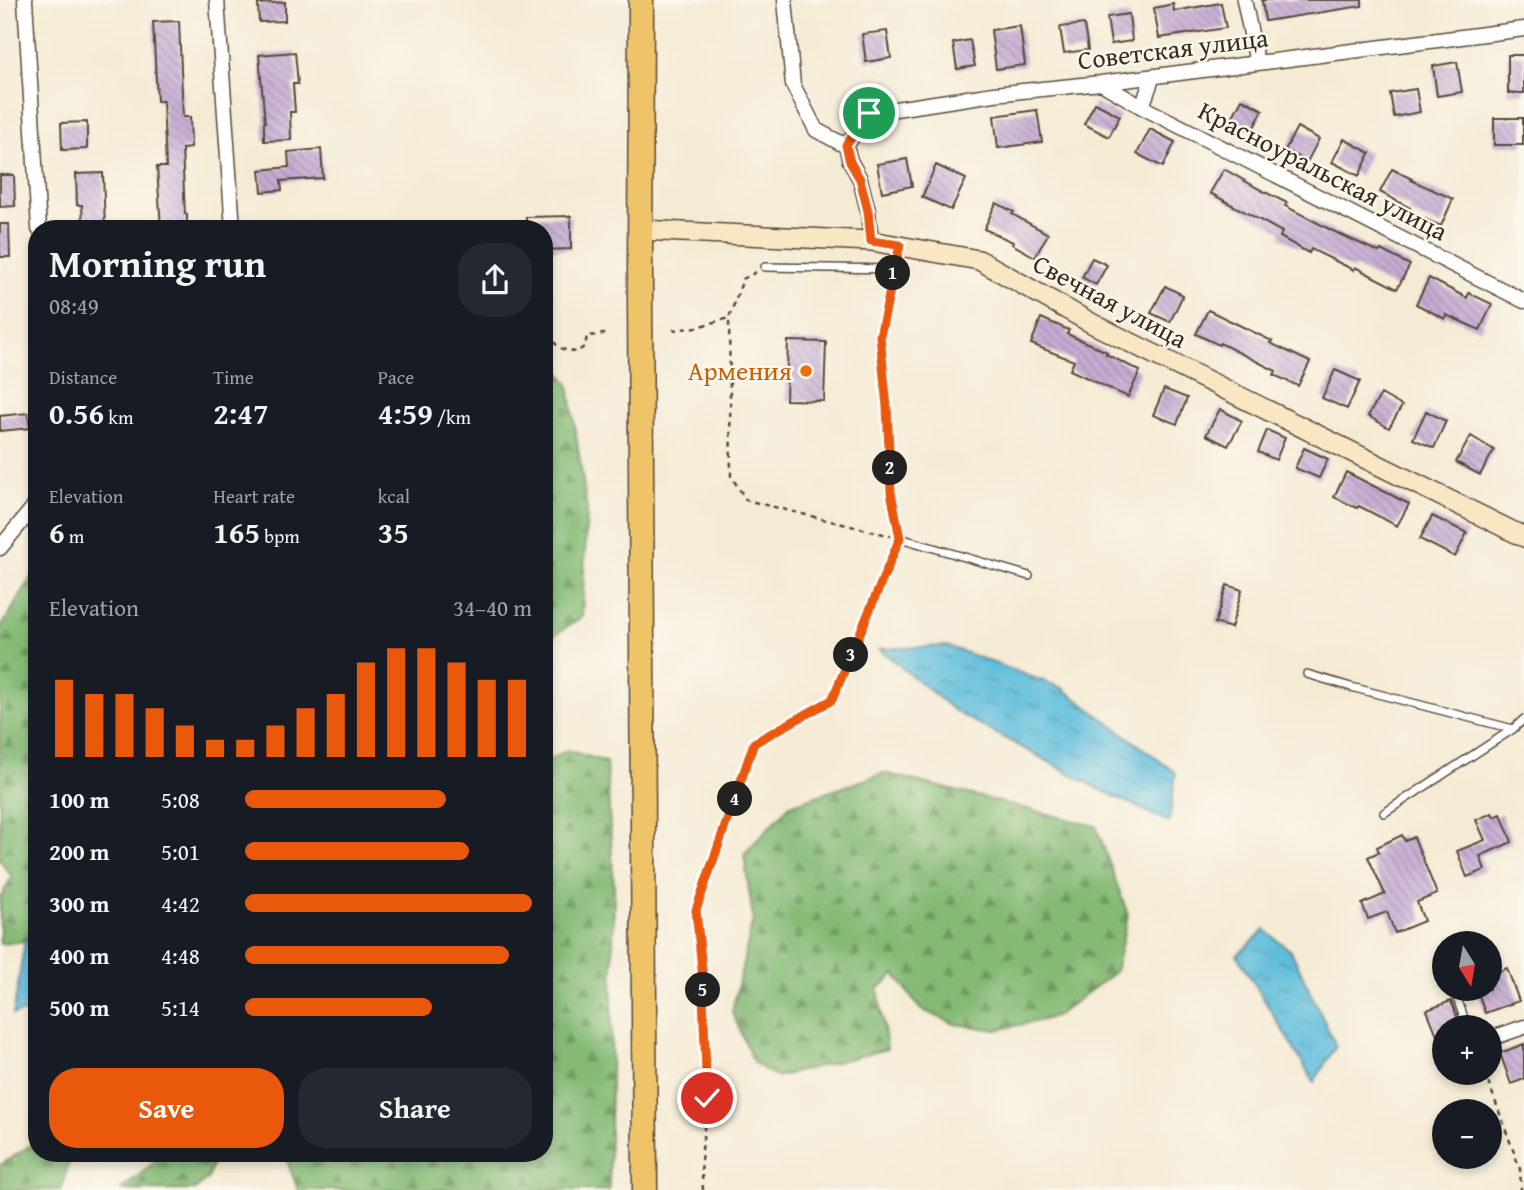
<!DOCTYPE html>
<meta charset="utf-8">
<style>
:root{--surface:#171b24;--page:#242831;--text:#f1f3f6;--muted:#9ea1a6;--accent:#ea580c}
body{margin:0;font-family:"Gentium Book Plus",serif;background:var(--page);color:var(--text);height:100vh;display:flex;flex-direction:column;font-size:26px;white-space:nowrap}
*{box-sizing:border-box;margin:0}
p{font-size:23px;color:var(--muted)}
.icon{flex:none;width:38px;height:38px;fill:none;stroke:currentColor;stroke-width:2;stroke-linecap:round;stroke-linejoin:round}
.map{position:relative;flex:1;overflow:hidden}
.sheet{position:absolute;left:28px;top:220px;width:525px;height:942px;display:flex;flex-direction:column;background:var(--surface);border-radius:28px;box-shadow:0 4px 10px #0003}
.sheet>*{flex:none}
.needle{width:46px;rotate:169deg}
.buttons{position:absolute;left:1432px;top:931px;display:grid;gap:14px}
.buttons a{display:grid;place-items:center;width:70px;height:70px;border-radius:50%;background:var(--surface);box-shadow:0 4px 10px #0003;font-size:35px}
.pin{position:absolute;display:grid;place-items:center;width:60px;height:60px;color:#fff;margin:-30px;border:4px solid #fff;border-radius:50%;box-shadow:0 2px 7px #0007}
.km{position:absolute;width:35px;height:35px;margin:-18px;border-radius:50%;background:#222;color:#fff;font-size:19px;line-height:35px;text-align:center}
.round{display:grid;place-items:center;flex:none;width:74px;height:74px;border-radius:28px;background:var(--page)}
.head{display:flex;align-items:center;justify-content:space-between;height:119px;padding:0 21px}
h1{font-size:38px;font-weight:700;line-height:52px}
.stats{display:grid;grid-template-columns:repeat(3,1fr);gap:10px;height:119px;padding:7px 21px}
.stats div{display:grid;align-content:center}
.stats b{font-size:30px;font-weight:700}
.stats small{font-size:19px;font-weight:400}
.stats p{font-size:19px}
.chart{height:196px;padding:14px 21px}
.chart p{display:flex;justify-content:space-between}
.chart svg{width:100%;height:126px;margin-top:7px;stroke:var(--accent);stroke-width:6}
.button{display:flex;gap:14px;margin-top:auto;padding:14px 21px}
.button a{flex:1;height:80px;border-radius:28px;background:var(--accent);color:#fff;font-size:28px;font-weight:700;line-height:80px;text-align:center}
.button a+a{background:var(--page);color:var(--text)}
ul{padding:0 21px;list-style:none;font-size:23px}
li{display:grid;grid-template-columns:112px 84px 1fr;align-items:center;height:52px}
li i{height:18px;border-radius:9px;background:var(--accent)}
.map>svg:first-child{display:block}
.forest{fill:url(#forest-firs);stroke:#60724a;stroke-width:2}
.water{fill:url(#water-ripples);stroke:#4c747d;stroke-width:2}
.building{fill:url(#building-back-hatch)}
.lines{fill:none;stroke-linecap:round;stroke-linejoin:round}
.lane-casing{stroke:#574739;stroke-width:10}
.street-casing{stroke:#574739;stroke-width:17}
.secondary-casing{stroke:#574739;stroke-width:22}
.highway-casing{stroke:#574739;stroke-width:27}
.path{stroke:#574739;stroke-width:2.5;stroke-dasharray:5 5;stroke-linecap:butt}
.lane{stroke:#fff;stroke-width:7}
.street{stroke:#fff;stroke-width:14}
.secondary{stroke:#f9e7c3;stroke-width:19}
.highway{stroke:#efc469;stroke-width:24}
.route-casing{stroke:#fff;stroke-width:14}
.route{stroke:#ea580c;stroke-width:9}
.food-dot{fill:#e8710a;stroke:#fbf7ec;stroke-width:2.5}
.labels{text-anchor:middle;stroke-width:5;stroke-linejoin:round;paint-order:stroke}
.street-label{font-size:26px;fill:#3b2a1e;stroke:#fbf7ec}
.food-label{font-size:26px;fill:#c56008;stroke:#fbf7ec;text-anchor:end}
</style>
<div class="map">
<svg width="1524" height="1190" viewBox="0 0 1524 1190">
<defs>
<pattern id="forest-firs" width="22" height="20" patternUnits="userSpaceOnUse" patternTransform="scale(1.75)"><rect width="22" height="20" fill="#85ba75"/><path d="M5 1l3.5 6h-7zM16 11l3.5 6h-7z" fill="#6e975f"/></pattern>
<pattern id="water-ripples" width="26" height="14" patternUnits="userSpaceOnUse" patternTransform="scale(1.75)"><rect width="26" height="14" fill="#5ebddc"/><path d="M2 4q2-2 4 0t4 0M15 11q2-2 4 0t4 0" fill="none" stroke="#4f9ab2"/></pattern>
<pattern id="building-back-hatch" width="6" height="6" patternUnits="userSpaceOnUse" patternTransform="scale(1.75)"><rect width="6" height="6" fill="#c6abd3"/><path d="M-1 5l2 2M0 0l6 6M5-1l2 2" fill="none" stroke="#a28bab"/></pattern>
</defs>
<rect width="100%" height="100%" fill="#fbf7ec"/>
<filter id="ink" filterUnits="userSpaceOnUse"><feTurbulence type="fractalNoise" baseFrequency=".0143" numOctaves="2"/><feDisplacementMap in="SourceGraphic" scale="14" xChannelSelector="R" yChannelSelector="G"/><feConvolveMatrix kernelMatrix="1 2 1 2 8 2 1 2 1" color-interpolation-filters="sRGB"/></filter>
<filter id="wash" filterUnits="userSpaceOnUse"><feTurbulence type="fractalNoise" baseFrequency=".00686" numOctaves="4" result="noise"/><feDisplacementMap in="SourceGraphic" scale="28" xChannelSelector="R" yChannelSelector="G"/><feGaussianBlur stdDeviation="1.57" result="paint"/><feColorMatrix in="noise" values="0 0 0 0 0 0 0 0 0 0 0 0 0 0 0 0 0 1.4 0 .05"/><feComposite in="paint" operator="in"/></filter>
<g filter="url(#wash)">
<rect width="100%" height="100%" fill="#f5ebd5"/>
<!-- forest -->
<path class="forest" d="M544,349L569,385L587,510L582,617L544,642Z
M37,568V934L25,941L0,944V899L12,877L0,860V629Z
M567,750L606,762L614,888L609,1190H298L284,1153H544V763Z
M884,773L1096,826L1128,915L1115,972L1055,1017L997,1030L955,1024L920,1009L895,974L878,989L887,1049L777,1077L754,1063L732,1012L753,919L744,854L790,805Z
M37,1141V1153H57L69,1163L61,1190H0V1165Z
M165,1153H216L208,1178L195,1190H121Z"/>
<!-- water -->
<path class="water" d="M947,646L1062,688L1176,773L1169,822L1101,790L956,712L879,649Z
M1265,930L1291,951L1336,1046L1314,1082L1237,955Z
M37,934V1009L13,1015L25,941Z"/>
<g id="blocks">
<!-- building -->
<path class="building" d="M1262,0H1362V6L1265,21Z
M285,2V21L259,22L258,4Z
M1221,3L1226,28L1159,38L1154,8L1173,4L1174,11Z
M1129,14L1132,41L1111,44L1107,17Z
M179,21L183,117H190L191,148L182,149L185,214H187V229H161L157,167H166L163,101H157L153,22Z
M1084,24L1088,50L1064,53L1060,27Z
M1020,26L1025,65L996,69L991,30Z
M887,31L891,58L866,62L862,34Z
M970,40L975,66L957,69L953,43Z
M295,52L298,84H293L295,112H290L291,140L264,141V122H265L259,55Z
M1508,55H1524V93H1508Z
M1457,62L1462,92L1437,96L1433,66Z
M1416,89L1420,112L1394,117L1390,93Z
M1242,99L1263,110L1252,131L1231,120Z
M1095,103L1120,116L1109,137L1084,124Z
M1037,110L1042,142L998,148L994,116Z
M1494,118H1523V145H1494Z
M87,122V149L62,150L61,123Z
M1297,127L1319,139L1307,162L1285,150Z
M1150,129L1175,142L1163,167L1137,154Z
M1344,139L1370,153L1359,176L1332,162Z
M321,149L323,178L281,181L282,190L262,192L260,170L289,167L288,152Z
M907,159L912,186L882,192L877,164Z
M936,165L966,179L951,210L922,197Z
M1224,169L1261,190L1287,203L1285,206L1335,232L1379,252L1381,250L1410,265L1397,289L1355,267L1354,270L1311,249L1309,253L1280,237L1282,232L1210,193Z
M1392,169L1412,179L1411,180L1453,199L1441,226L1408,212L1410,208L1380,192Z
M103,173L105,229H83L82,205H77L76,174Z
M0,175H14L15,206L0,207Z
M996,203L1014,212L1012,214L1048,234L1035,257L1012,244L1013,242L984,229Z
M571,216V249L544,250V229H526V217Z
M0,224H9L10,257H0Z
M1092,258L1107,265L1096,285L1082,277Z
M1429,278L1467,298L1469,293L1492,304L1480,330L1446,315L1445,319L1416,304Z
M1165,286L1183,295L1170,322L1151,313Z
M1208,310L1272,341L1270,343L1310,362L1298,386L1274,375L1276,371L1220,343L1219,345L1196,334Z
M1041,318L1069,330L1067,334L1107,352L1106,354L1140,371L1128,397L1070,370L1074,361L1031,344Z
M788,341L826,342L824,401L786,400Z
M1335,370L1360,381L1347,409L1322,398Z
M1164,389L1187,398L1177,424L1153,415Z
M1381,394L1402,406L1389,428L1368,416Z
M1220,409L1242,421L1228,446L1206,435Z
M1426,411L1446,421L1434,448L1413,439Z
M28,413L30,428L0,431V416Z
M1267,430L1285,438L1276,460L1258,452Z
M1471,436L1494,450L1480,475L1456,462Z
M1304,448L1328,459L1319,478L1295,468Z
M1346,472L1409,504L1397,526L1359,506L1357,508L1334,497Z
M1432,516L1467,533L1455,557L1420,539Z
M1227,585L1242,590L1231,628L1215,623Z
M1492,813L1494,817L1501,814L1512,842L1480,856L1485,870L1467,877L1457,851L1485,840L1476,820Z
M1402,835L1405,841L1414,837L1437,894L1417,902L1424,921L1395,933L1387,912L1368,919L1362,904L1385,894L1368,857L1379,852L1377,847Z
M1507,968L1519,1001L1485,1013L1477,989H1489V975Z
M1451,1001L1461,1027H1444L1443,1050L1427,1010Z
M1524,1044V1079L1511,1084L1500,1053Z"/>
</g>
</g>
<g filter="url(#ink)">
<use href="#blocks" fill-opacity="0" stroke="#574739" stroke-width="2"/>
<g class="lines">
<!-- lane casing -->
<g class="lane-casing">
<path id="lane" d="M899,247L880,336L887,407L891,492L900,538L1029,576
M765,267L894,269
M1307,674L1351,687L1513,729
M1384,813L1513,729L1524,719
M1443,959L1444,960
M1454,989L1467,1027"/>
</g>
<!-- street casing -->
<g class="street-casing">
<path id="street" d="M25,0L39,229
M217,0L233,229
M785,0L793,85L816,130L846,146L850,161L860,179L868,211L871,241
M1244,0L1257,63
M1101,83L1142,107L1524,301
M1142,107L1153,76
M846,146L869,113L994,94L1101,83L1524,29
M0,548L37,503
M1489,1039L1524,1027"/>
</g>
<!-- secondary casing -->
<g class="secondary-casing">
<path id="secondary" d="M640,230L871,241L979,260L1093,324L1524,537"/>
</g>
<!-- highway casing -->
<g class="highway-casing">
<path id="highway" d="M641,0L640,290L645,1190"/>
</g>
<!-- path -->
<path class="path" d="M756,272L743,279L729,318L731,476L746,500L891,536
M544,324C554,342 554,350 577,352L585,346L587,336L606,334
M673,330L697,327L729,318
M1485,1073L1520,1169L1521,1190
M703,1190L701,1161L707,1098L702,969L696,910L754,743L832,700L897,546"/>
<!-- lane -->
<use href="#lane" class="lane"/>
<!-- street -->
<use href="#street" class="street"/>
<!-- secondary -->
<use href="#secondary" class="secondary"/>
<!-- highway -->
<use href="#highway" class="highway"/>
</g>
</g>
<g class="lines" filter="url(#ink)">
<!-- route casing -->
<g class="route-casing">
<path id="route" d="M707,1098L702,969L696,910L754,743L832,700L900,538L891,492L887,407L880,336L900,245L871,241L868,211L860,179L850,162L846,145L869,113"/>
</g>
<!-- route -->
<use href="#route" class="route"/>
</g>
<!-- markers -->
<circle class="food-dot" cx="806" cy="371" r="7"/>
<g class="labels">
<!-- street labels -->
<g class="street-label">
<text transform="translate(1173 49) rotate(-7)" y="9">Советская улица</text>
<text transform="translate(1323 171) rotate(27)" y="9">Красноуральская улица</text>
<text transform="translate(1110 301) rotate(28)" y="9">Свечная улица</text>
</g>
<!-- food labels -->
<g class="food-label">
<text x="792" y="380">Армения</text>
</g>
</g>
</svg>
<div class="buttons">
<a><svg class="needle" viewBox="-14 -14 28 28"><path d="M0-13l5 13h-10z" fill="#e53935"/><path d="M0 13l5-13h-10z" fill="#9ea1a6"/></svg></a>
<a>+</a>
<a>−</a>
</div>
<div class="pin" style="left:869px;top:113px;background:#1e9e55"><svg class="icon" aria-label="arrive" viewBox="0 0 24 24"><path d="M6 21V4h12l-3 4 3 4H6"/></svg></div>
<div class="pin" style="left:707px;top:1098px;background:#d93025"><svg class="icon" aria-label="check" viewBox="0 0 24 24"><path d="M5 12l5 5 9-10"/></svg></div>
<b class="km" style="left:893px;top:273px">1</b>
<b class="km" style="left:890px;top:468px">2</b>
<b class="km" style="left:851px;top:655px">3</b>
<b class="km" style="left:735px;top:799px">4</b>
<b class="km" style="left:703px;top:990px">5</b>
<section class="sheet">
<div class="head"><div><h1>Morning run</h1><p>08:49</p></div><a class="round"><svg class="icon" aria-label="share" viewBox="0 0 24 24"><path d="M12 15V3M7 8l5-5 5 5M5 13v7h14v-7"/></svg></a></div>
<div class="stats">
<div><p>Distance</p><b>0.56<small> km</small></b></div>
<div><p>Time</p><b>2:47</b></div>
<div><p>Pace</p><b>4:59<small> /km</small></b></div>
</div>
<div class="stats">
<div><p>Elevation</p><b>6<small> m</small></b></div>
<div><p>Heart rate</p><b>165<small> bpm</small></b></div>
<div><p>kcal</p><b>35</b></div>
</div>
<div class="chart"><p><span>Elevation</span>34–40 m</p>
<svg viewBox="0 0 160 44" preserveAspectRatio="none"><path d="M5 44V17M15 44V22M25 44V22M35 44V27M45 44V33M55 44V38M65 44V38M75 44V33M85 44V27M95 44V22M105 44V11M115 44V6M125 44V6M135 44V11M145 44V17M155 44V17"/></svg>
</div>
<ul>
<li><b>100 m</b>5:08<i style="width:70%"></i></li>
<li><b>200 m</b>5:01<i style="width:78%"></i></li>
<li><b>300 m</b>4:42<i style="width:100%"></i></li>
<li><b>400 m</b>4:48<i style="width:92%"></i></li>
<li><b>500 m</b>5:14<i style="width:65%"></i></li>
</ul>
<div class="button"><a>Save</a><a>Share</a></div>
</section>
</div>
